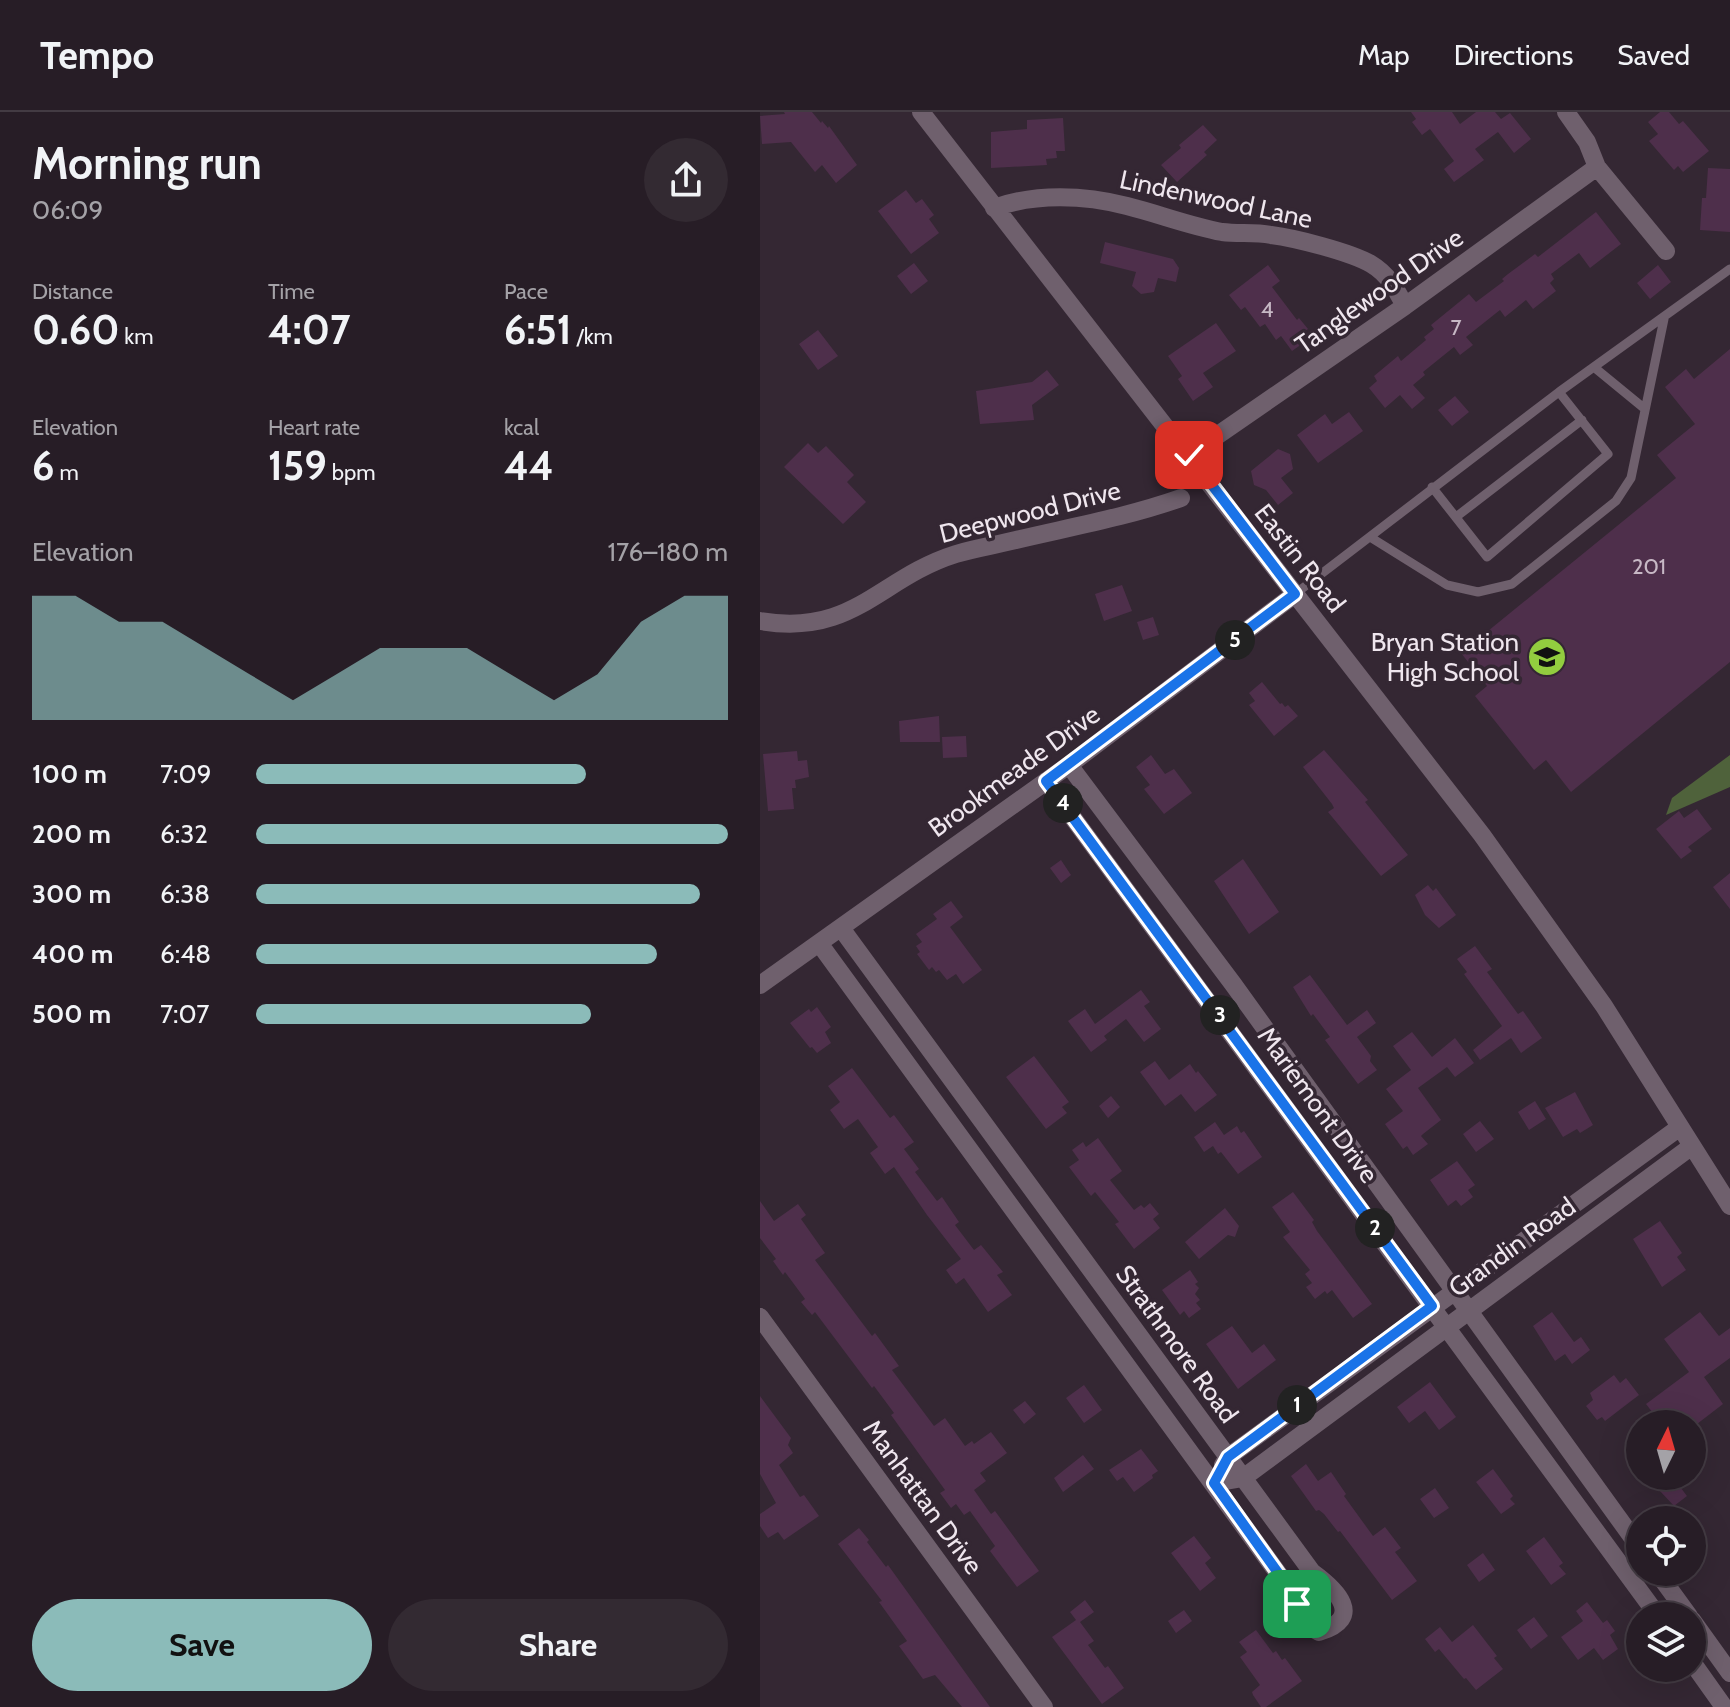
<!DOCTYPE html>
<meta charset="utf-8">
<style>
:root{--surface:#271d26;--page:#332a32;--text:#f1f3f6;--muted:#a4a2a7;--line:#433b43;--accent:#8bbbb9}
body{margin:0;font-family:Cabin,sans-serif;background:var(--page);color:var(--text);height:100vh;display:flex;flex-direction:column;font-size:30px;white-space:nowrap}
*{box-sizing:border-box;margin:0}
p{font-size:26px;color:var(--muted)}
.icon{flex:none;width:44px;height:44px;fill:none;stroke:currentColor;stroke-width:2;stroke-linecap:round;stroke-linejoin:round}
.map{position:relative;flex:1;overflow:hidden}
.sheet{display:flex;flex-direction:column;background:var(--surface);width:760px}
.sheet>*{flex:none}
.needle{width:52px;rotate:5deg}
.tools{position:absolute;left:866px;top:1298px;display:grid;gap:16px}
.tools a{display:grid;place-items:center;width:80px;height:80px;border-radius:50%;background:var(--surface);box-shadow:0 8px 32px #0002,0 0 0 2px var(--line);font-size:40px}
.pin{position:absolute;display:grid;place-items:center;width:68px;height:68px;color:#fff;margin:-34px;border-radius:16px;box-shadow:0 4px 12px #0006}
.km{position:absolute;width:40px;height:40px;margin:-20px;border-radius:50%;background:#222;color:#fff;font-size:22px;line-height:40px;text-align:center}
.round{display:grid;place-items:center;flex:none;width:84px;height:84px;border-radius:42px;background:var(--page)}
.overview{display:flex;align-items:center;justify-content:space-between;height:136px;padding:0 32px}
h1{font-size:44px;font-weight:800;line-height:60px}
.metrics{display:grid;grid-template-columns:repeat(3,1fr);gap:12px;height:136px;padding:8px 32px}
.metrics div{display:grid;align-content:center}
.metrics b{font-size:40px;font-weight:800}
.metrics small{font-size:22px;font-weight:400}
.metrics p{font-size:22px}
.chart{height:224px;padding:16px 32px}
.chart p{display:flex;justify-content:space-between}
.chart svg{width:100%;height:144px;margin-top:8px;fill:var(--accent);opacity:.7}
.action{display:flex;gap:16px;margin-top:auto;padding:16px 32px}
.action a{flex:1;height:92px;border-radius:48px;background:var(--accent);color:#111;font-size:32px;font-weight:800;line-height:92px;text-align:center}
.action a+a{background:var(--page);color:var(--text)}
ul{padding:0 32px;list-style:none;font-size:26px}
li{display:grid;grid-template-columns:128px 96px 1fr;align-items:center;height:60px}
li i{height:20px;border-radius:10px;background:var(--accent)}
header{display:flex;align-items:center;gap:48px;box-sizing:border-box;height:112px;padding:0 40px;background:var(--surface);border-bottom:2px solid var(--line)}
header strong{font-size:38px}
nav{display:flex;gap:44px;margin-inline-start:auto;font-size:28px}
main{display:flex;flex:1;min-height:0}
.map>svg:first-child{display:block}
.forest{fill:#4f623b}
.building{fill:#4e2f4b}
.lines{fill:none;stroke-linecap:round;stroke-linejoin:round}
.lane{stroke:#6f606d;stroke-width:9}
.street{stroke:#6f606d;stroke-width:18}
.route-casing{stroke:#fff;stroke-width:16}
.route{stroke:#1a73e8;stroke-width:10}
.labels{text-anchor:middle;stroke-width:7;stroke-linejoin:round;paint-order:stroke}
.number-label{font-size:22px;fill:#c7b8c5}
.street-label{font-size:26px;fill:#efe6ee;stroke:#342733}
.poi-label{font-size:26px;fill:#efe6ee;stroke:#342733;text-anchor:end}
</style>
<header>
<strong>Tempo</strong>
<nav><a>Map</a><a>Directions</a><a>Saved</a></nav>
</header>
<main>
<section class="sheet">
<div class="overview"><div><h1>Morning run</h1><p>06:09</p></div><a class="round"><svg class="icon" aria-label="share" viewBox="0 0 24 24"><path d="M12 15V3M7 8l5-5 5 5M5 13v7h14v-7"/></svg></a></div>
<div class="metrics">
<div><p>Distance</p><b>0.60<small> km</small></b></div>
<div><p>Time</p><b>4:07</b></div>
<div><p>Pace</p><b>6:51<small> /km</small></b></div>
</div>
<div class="metrics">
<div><p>Elevation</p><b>6<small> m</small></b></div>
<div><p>Heart rate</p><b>159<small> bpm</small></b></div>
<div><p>kcal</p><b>44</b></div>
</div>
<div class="chart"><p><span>Elevation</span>176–180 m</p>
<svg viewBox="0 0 160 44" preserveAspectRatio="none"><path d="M0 44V6L10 6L20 14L30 14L40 22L50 30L60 38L70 30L80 22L90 22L100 22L110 30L120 38L130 30L140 14L150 6L160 6V44z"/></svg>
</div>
<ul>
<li><b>100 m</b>7:09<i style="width:70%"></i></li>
<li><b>200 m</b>6:32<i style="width:100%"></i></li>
<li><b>300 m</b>6:38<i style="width:94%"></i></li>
<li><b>400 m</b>6:48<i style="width:85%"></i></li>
<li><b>500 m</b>7:07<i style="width:71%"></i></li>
</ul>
<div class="action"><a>Save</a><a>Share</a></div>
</section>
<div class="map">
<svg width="970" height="1595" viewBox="0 0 970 1595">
<rect width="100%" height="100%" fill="#342733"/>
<!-- forest -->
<path class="forest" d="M970,643V675L906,703L912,686Z"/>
<!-- building -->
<path class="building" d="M24,0H52L61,11L62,9L68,16L69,14L97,53L76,71L62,53L55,60L31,30L2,32L0,4L25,2Z
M651,0H692L700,12L716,0H735L741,7L750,1L771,27L754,41L738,20L715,37L724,48L694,70L684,57L694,49L670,17L662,23L652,10L656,7Z
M900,0H909L919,12L923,9L949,39L923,60L918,54L914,58L889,29L898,22L888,10Z
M303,6L305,39H296L297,46L286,47L287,53L231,56V20L267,17V8Z
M443,13L457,28L444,40L447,43L417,70L401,53L421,36L419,33Z
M948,56L970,57V120L940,118L942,86H946Z
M146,78L156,91L162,87L174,103L169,107L179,121L151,142L118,99Z
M836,100L861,132L830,156L819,141L791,162L794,167L790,171L796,179L773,197L766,188L745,205L740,198L706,225L713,233L700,243L694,235L663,260L665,263L653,273L665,286L652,297L640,283L625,296L609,276L617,269L614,264L638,244L641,249L666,228L664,225L674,217L671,213L709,182L716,190L744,169L742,167L748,162L775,142L778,145Z
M345,130L413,147L419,156L416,170L398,166L394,180L381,182L372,174L376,160L340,151Z
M154,151L168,169L151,182L137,164Z
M508,153L520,169L512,175L537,208L539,206L548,217L544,220L549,227L532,239L521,224L516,228L505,212L500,215L485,195L481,198L469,183Z
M898,153L911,170L890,187L877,171Z
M456,211L476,239L443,261L453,275L433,289L418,267L422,264L408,244Z
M58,218L78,244L58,258L39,232Z
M970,237V550L811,680L786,648L774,658L715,584L727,574L701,541L916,366L897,343L935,312L905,275L926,257L934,267Z
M287,258L299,273L272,293L274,308L220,312L216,279L272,270Z
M695,284L709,300L692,314L678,298Z
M589,300L603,319L558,351L537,323L565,302L572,312Z
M48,331L58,341L66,334L94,363L87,370L106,390L83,412L24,355Z
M518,337L530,342L533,357L521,366L533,381L518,393L506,378L494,373L491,359Z
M362,473L372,499L344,509L335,482Z
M393,505L399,523L383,528L377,510Z
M502,570L520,592L522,591L525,595L528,593L538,604L514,624L489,593L495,589L489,581Z
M179,604L180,630H140L139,609Z
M206,624L207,645L183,646L182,625Z
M564,638L608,688L605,690L648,743L621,764L568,700L574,696L572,692L543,655Z
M37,639L38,649L47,648L49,665L35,668L36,676H32L34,697L8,699L3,642Z
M391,643L405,662L414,657L432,681L404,702L384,677L390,673L376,655Z
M937,697L952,717L928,735L932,739L921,747L896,717L919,699L924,706Z
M483,747L519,800L489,822L454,769Z
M301,748L311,763L301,771L290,756Z
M970,761V797L953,775Z
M668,773L673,779L676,776L696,803L679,816L665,803L655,783Z
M191,789L203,805L190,815L222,858L203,872L196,862L187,868L179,858L176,860L172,855L169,858L157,842L160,840L156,834L162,830L156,822L177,807L173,802Z
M715,834L732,857L727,860L758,902L763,899L782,926L761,941L751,926L720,948L713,938L742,914L704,862L707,860L697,847Z
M550,863L587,913L607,898L616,911L597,925L611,944L610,949L617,958L598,972L565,928L570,925L553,902L551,904L533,875Z
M381,878L390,890L384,894L401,917L384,930L366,907L344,924L347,928L331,940L308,909L325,897L335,912Z
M57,895L71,915L65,920L71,931L57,941L52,935L50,936L30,911L49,897L51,900Z
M652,920L672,945L695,926L714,951L695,965L687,955L658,976L681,1008L663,1022L661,1024L668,1032L653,1043L647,1034L643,1037L625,1012L643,999L626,977L651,958L633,934Z
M274,944L309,990L302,995L307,1001L286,1017L246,965Z
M395,949L409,968L430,952L436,961L438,959L457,983L435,1000L421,982L405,994L380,960Z
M92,956L130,1006L134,1003L154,1030L144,1037L159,1057L155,1060L177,1089L182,1085L199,1110L195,1113L214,1138L221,1133L243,1160L237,1163L252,1183L228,1200L204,1166L196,1172L186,1158L201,1147L167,1103L134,1055L125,1062L110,1041L118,1035L98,1007L84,1017L70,998L80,990L68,974Z
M815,980L833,1013L820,1021L817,1017L803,1025L785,996Z
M351,984L360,995L348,1006L339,994Z
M775,989L786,1007L769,1018L758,1000Z
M720,1009L734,1027L716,1040L703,1022Z
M455,1010L464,1023L477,1014L481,1021L484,1019L502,1045L478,1062L461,1040L458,1042L453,1034L444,1040L434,1025Z
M338,1026L362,1059L350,1068L374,1098L381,1093L384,1096L390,1091L399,1102L393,1107L400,1116L374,1137L355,1112L359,1110L335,1080L331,1084L309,1055L319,1048L312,1038L323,1030L326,1035Z
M697,1049L715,1073L708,1078L713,1085L701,1094L696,1088L688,1094L670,1068Z
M533,1080L554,1108L552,1110L557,1119L612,1192L593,1206L572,1178L567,1182L565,1179L555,1187L546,1175L552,1171L545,1162L550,1158L523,1125L530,1120L512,1095Z
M0,1089L14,1109L38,1092L46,1103L41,1107L65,1141L55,1148L112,1224L115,1221L139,1254L132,1258L174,1314L185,1306L205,1334L212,1329L214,1332L231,1320L247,1341L220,1361L226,1369L214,1378L231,1402L235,1399L279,1459L257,1475L230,1439L235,1434L210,1399L204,1403L196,1392L191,1396L180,1381L185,1378L131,1303L134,1301L114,1274L112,1276L55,1200L52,1203L41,1190L45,1187L25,1160L23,1163L13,1149L16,1147L0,1126Z
M465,1096L479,1114L475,1125L468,1123L439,1147L425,1130Z
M900,1109L922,1141L917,1145L926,1158L902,1175L873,1127Z
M430,1158L438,1170L435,1172L439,1176L435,1182L440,1188L436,1191L441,1197L429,1206L424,1199L420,1203L402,1178Z
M792,1200L814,1230L821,1225L830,1238L812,1252L805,1242L795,1249L773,1214Z
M940,1200L959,1224L970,1216V1246L944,1265L963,1292L937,1312H920L908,1297L896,1305L886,1292L929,1260L904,1227Z
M472,1214L492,1241L504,1232L516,1248L478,1277L446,1232Z
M854,1263L860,1271L866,1266L879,1283L845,1309L842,1305L837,1308L826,1294L833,1288L830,1281Z
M670,1270L696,1305L679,1318L665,1299L649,1311L637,1295Z
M324,1273L342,1298L324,1311L306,1286Z
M0,1284L31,1326L28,1333L33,1341L19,1353L40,1385L44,1383L59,1404L24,1428L18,1420L8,1426L0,1414V1402L16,1391L0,1362Z
M265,1289L276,1302L264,1312L253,1298Z
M381,1337L398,1359L392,1363L393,1366L374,1380L363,1365L357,1369L349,1358Z
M323,1343L334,1357L303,1380L294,1366Z
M546,1352L558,1369L571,1360L586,1382L584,1384L613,1424L625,1415L641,1436L635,1440L657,1469L632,1488L580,1419L578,1420L564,1402L559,1398L556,1399L531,1364Z
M733,1357L753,1384L750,1387L755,1392L741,1402L716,1370Z
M886,1364H928L918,1372L927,1384L914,1394Z
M675,1376L689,1396L674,1406L660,1387Z
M99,1416L109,1428L107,1430L126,1455L128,1453L230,1595H202L175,1563L163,1567L139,1534L147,1529L119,1490L122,1489L78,1432Z
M434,1424L451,1446L445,1451L456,1466L440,1479L411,1441Z
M784,1425L803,1451L799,1454L806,1462L791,1473L766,1439Z
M723,1441L735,1458L719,1470L707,1453Z
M325,1488L334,1500L320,1510L334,1529L328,1533L345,1556L348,1554L364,1576L342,1592L292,1525L316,1508L310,1500Z
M827,1490L843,1511L847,1508L855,1519L850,1523L858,1537L843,1548L834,1536L818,1548L801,1525L823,1509L816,1499Z
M424,1498L432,1509L416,1521L408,1509Z
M774,1505L788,1524L771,1537L757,1518Z
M713,1513L737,1544L734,1546L743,1557L716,1578L706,1566L704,1567L679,1537L675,1540L665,1527L680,1515L692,1530Z
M496,1518L513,1541L516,1539L522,1548L525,1546L542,1569L506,1595H501L493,1583L492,1580L500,1573L480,1545L487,1540L479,1530Z"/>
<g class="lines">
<!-- lane -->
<path class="lane" d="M835,256L885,297
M672,375L727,445L848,342L799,280
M696,405L822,308
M610,425L687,473L718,480L752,472L856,389L871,366L904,207
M535,482L799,280L970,157"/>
<!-- street -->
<path class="street" d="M161,0L722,723L844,894L970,1094
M806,0L827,30L837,55L906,139
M234,96C275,81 325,83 367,94C399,102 430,114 462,120C478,122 495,120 511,123C535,126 590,140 611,152C628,162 636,177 645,194
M429,343L645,194L837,55
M0,509C94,525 119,466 196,442C216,436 236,433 256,428C311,415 367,405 421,386
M309,653L473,872L880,1436
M286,669L898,1504
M59,831L531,1479C539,1497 539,1510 559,1520C605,1506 577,1478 552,1460L81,816
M0,873L309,653L535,482
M0,1205L284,1595
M463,1353L468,1345L920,1015
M454,1371L483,1366L932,1034
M897,1460L929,1504
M932,1508L970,1561
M932,1550L964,1595"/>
</g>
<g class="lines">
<!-- route casing -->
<g class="route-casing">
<path id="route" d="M429,343L535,482L286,669L672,1194L468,1345L454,1371L531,1479L537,1492"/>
</g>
<!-- route -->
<use href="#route" class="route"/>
</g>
<!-- icons -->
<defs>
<g id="school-disc" transform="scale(2)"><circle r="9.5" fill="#92cd3f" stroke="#342733"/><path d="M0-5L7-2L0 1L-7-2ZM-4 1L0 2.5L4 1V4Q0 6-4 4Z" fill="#111"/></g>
</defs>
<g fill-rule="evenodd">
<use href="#school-disc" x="787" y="545"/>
</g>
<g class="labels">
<!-- number labels -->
<g class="number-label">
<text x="507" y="205">4</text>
<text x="696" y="223">7</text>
<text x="889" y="462">201</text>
</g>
<!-- street labels -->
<g class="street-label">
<text transform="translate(456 87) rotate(12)" y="9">Lindenwood Lane</text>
<text transform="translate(619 179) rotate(-35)" y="9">Tanglewood Drive</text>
<text transform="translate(270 400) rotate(-14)" y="9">Deepwood Drive</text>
<text transform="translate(540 446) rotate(52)" y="9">Eastin Road</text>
<text transform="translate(254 659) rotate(-36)" y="9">Brookmeade Drive</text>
<text transform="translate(558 993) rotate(54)" y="9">Mariemont Drive</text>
<text transform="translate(752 1135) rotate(-36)" y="9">Grandin Road</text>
<text transform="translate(417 1232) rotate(54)" y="9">Strathmore Road</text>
<text transform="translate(163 1385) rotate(54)" y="9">Manhattan Drive</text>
</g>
<!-- poi labels -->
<g class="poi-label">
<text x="759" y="539">Bryan Station<tspan x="759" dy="30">High School</tspan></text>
</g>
</g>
</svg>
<div class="tools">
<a><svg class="needle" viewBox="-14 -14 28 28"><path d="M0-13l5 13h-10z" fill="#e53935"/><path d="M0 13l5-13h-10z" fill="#a4a2a7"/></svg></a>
<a><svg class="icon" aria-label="locate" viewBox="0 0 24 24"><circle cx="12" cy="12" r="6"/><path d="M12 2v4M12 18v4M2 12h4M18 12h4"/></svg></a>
<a><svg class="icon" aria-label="layers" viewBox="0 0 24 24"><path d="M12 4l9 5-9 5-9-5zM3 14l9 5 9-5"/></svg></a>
</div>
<div class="pin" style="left:537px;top:1492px;background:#1e9e55"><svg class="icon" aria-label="arrive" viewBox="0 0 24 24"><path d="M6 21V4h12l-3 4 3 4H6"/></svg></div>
<div class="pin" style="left:429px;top:343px;background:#d93025"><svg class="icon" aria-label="check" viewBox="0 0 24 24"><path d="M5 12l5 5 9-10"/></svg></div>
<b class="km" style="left:537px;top:1293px">1</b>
<b class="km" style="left:615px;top:1116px">2</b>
<b class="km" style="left:460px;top:903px">3</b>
<b class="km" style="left:303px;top:691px">4</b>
<b class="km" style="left:475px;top:528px">5</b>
</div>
</main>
